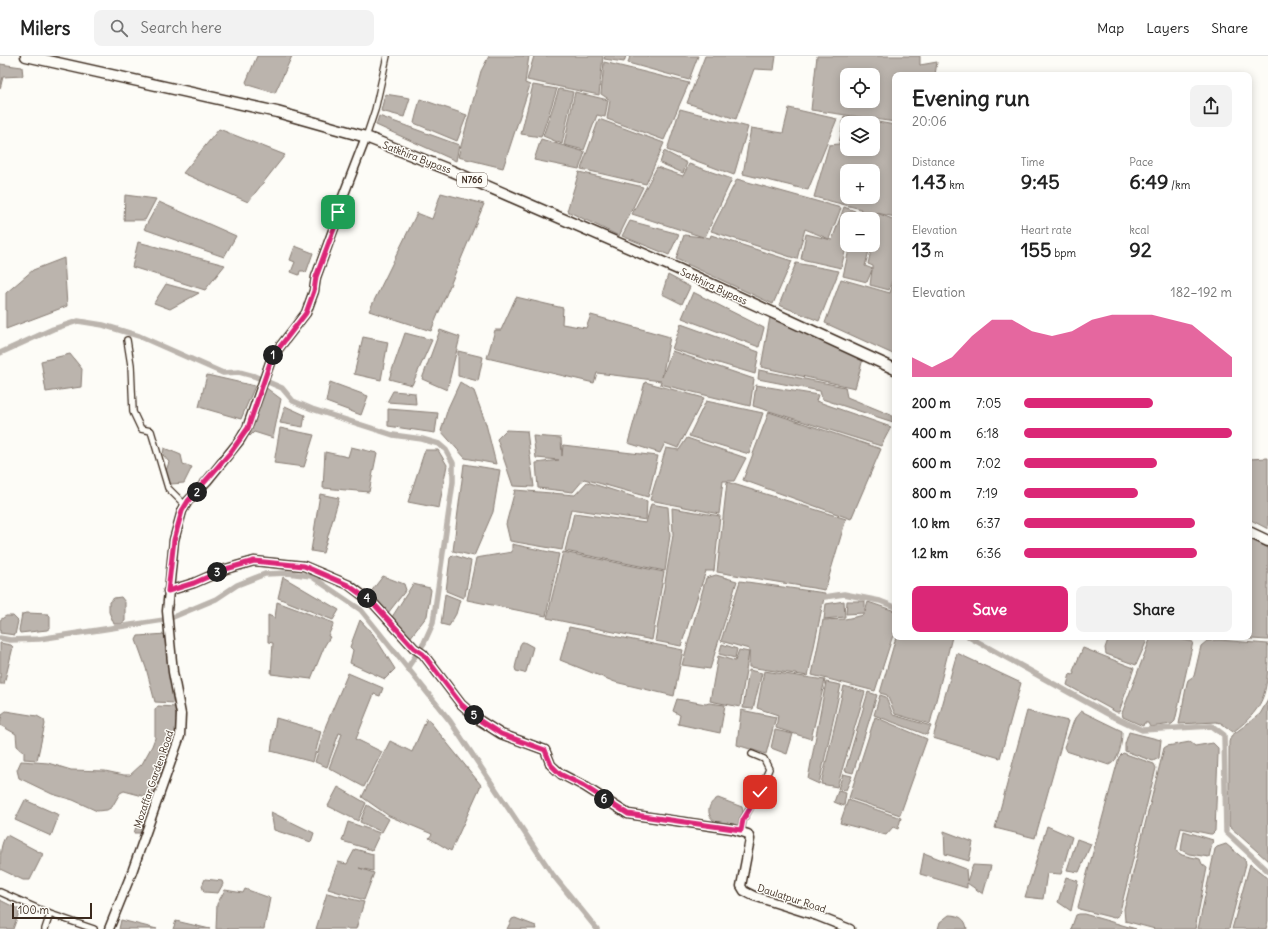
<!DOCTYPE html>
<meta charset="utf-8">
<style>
:root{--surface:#fff;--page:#f2f2f2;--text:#222;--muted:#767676;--line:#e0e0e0;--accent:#db2777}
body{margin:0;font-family:Delius,sans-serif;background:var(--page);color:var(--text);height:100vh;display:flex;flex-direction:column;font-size:15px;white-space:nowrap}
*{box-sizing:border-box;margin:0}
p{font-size:13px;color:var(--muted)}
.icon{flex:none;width:22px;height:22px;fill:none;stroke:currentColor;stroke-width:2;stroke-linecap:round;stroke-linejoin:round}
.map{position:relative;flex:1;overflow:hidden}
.drawer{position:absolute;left:892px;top:16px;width:360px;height:568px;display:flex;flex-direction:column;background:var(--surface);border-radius:8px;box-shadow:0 2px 10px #0003}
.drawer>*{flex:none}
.tools{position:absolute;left:840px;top:12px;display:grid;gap:8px}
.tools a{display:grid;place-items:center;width:40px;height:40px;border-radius:8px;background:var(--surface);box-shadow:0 2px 10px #0003;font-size:20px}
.scale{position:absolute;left:12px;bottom:10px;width:80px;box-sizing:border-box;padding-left:4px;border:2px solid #3b2a1e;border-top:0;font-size:11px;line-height:14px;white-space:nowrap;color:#3b2a1e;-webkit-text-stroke:3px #fdfcf7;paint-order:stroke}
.pin{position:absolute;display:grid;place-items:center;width:34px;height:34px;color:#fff;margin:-17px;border-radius:8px;box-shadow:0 2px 6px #0006}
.km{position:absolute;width:20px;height:20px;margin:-10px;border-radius:50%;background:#222;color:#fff;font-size:11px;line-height:20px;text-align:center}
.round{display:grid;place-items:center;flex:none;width:42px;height:42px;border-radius:8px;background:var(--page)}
.head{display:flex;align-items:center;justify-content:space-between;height:68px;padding:0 20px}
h1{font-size:22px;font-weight:800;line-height:30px}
.figures{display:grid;grid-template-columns:repeat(3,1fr);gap:6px;height:68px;padding:4px 20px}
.figures div{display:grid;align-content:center}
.figures b{font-size:20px;font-weight:800}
.figures small{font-size:11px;font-weight:400}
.figures p{font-size:11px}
.chart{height:112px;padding:8px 20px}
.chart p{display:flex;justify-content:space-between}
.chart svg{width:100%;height:72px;margin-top:4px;fill:var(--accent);opacity:.7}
.cta{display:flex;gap:8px;margin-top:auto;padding:8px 20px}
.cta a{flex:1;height:46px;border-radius:8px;background:var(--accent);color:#fff;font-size:16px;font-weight:800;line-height:46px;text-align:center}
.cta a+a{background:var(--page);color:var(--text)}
ul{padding:0 20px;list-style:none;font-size:13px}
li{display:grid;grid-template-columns:64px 48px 1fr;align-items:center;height:30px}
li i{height:10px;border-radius:5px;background:var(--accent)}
header{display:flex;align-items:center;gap:24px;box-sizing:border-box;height:56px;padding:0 20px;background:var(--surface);border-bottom:1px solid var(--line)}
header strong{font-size:19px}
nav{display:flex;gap:22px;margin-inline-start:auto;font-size:14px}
.search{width:280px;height:36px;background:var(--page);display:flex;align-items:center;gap:10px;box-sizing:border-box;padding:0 14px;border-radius:8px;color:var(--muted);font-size:15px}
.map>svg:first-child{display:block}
.water{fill:#bbb4ad;stroke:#887d74;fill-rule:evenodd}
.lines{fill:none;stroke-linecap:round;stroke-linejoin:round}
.canal{stroke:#bbb4ad;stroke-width:5.5}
.street-casing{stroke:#3b2a1e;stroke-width:8}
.secondary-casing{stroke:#3b2a1e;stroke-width:11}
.highway-casing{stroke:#3b2a1e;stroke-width:13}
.street{stroke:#fdfcf7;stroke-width:5.5}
.secondary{stroke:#fdfcf7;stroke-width:8}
.highway{stroke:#fdfcf7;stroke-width:10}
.route-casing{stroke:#fff;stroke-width:8}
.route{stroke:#db2777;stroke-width:5}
.labels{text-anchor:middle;stroke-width:3;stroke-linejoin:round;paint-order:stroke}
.shield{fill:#fdfcf7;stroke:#75695f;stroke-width:1}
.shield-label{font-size:9px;font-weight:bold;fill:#3b2a1e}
.street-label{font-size:10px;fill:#3b2a1e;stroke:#fdfcf7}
</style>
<header>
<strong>Milers</strong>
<div class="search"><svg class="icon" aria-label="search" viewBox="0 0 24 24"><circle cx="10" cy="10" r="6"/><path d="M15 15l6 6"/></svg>Search here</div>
<nav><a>Map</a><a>Layers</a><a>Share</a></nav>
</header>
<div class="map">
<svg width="1268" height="873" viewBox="0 0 1268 873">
<rect width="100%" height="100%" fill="#fdfcf7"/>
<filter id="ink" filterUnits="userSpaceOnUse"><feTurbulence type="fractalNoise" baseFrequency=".025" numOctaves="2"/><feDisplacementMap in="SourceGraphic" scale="8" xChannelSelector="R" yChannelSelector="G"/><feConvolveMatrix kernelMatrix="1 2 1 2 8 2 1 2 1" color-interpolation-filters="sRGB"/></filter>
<g filter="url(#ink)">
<!-- water -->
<path class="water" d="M257,0H292L275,37L248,29L246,26Z
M489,0H529L525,27L530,29L503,112L458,101L481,15Z
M534,0H603L599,39L527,24Z
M605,0H626L624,6L604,3Z
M630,0H698L689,24L628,7Z
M705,0H776L774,14L754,13L736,63L687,47Z
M817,0H920V9L937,6L935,19H895V66L811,54ZM847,19H873V45H847Z
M604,6L689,27L664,84L607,63L610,44L601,38Z
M0,8L22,11L23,20L3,21L0,33Z
M533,29L557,33L541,81L521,78Z
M559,33L573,36L562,88L543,80Z
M575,36L608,44L605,61L597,59L584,94L564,89Z
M385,38L410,42L404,61L381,55Z
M420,43L467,59L457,85L414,67Z
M789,52L837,63L808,134L743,118L751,72L783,77Z
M680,53L748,71L734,119L667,94Z
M379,60L459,89L456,105L376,69Z
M844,60L895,69V161L877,157L895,164V216L889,234L870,229L872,214L867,226L843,220L850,189L870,191L865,210L873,213V210L868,208L872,190L868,189H873V163H858L861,153L814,141L829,89L839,88ZM847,67H873V93H847ZM847,115H873V141H847Z
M599,63L664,87L646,128L581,113Z
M219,73L285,99L248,146L183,117Z
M541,83L585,96L579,113L534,104Z
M664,95L687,107L683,117L660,107Z
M689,108L732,123L705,181L710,182L711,179L792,205L773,248L676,203L684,179L703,181L632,158L657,111L683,120Z
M579,116L643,131L619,180L567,155Z
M737,123L841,152L829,183L805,173L797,203L711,175Z
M441,137L484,148L431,275L369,255L417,157L432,163Z
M125,139L156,143L145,164H124Z
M159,146L236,180L224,201L144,173Z
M844,151L855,155L853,163H847V188L841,212L801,203L806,178L832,184Z
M630,165L679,178L669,199L622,180Z
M138,186L225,209L205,234L132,211Z
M295,190L313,197L306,217L304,215H300L299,219L291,216L295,206L290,204Z
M64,202L67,250L6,273V237L33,214Z
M796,207L839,215L819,265L779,249Z
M668,219L690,231L682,248L662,238Z
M895,221V299L825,267L841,223L890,237Z
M166,228L199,237L170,253L154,247Z
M693,236L764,272L759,291L682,262Z
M516,241L563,252L562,268L586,272L591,259L670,281L662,321L672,295L754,323L750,350L660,328L661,325L597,317L594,327L487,302L495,274H501Z
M770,261L863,303L855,332L761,311Z
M681,268L759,296L755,318L672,293Z
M440,274L460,281L447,334L422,323Z
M405,277L432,284L412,329L389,323Z
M363,281L388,286L381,324L354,318Z
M458,295L483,301L478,325L458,320Z
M70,298L82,313L81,331L46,336L41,305Z
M759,314L845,331L847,341L891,359L893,366L822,343L820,335L758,323Z
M207,319L255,330L241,363L199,351Z
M330,326L368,340L361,359L326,346Z
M460,326L474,335L486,368L496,408L465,402L441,375L448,352Z
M645,326L704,342L678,392L665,387L660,397L628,387Z
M756,329L818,339L816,345L891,371L881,390L753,350Z
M265,331L281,343L273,382L254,376L250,380L248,378L254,369Z
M393,335L415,337L416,348L387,346Z
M706,345L763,357L749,398L689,380Z
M285,350L305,359L303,371L280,367Z
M388,353L438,357L435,377L388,370Z
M769,356L881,393L851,463L743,424Z
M280,372L314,379L304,411L274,407Z
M506,374L527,375L534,431L513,430L497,383Z
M533,380L561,382L562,400L563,389L658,400L648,441L584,423L573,436L538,432L536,407L559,404L536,402Z
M687,382L746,402L734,425H723L719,458L650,444L666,392L679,394Z
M351,391L377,397L369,436L323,432L325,396L348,401Z
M164,392L181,399L183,408L192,411L184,427L171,428L165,418L169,406L163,399Z
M425,394H438L447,409L439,452L408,446Z
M1268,402V473L1249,463V403Z
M464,408L500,414L493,456L474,500L453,495Z
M587,426L647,445L646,464L571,453L562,494L510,485L506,468L515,434L575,439Z
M727,426L846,463L825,534L717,516Z
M320,438L339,442L323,497L311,495Z
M651,448L668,451L670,479L665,515L565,495L574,457L646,467Z
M672,452L720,460L714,515H706L681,590L655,585L673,479Z
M1249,482L1268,492V584L1217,581H1249Z
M512,488L559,498L546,560L467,544L476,502L512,496Z
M563,496L664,516L652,584L547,562Z
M453,499L471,505L465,540L463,542L446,535L450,502Z
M716,519L737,525L710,613L682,609L706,522Z
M383,520L404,528L406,534L388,557L367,541Z
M283,521L339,554L333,564L278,542Z
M740,525L825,537L808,620L749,611V593L721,585Z
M413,528L430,532L431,534L427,560L410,582L392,561Z
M445,538L460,544L456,558L449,570L441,568Z
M121,541L125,546V565L121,568H114L109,556V546L114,542Z
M844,545L845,561L824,563L826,548Z
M847,545H865V556L868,546L895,555V573L875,635L812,619L823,564L845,563L864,559V557L846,558Z
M277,546L334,567L328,580L330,581L325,589L311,623L271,618L273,587L268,586V559L275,562Z
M27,557L48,558L50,560V572L47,574L20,577L19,574L22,558Z
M6,560H13L18,565L15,579L0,577V564Z
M360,564L373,578L395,613L385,623L350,607L353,594L350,591Z
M569,571L683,594L674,640L615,626L560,604Z
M166,578L175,647L155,646L146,612L136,584L138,580Z
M896,581H952L930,668L895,658L887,639L880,637Z
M1109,581H1148V582L1136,609L1106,598L1105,592Z
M1151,581H1172L1193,586L1175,665L1172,668L1150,671L1148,667H1144L1143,670L1123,661L1122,657Z
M1219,584L1268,588C1268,633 1268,650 1233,676L1221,667L1216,666L1179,668L1187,627L1188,624L1194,620L1201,590L1207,585Z
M524,586L533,591L526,616L524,617L516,615L515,612L520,589L522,586Z
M0,587L11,589L13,591L4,628H0Z
M722,588L737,593L735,602L719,598Z
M1083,592L1134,612L1119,656H1116L1067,629L1070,618L1073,619L1074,617L1073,615Z
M739,594L749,596L740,651L710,645L718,600L735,605Z
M957,597L1021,627L1000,702L933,682Z
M749,614L762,617L753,653L743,652Z
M764,615L825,624L811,683L776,672L778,659L757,652Z
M348,617L383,632L380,640L374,638L356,683L382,696L364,731L329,712L342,678L339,677L327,711L315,706L326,669Z
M826,626L841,629L819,728L808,723Z
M844,630L865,636L837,731L821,728Z
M868,636L877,639L853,717L845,715Z
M880,639L886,641L893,659L931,670L927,679L874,659Z
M677,643L706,648L709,647L725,649L720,677L678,668L680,659L673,655Z
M1268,644V805L1229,770V686L1231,680L1260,658Z
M158,650L176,651L177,678L156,737L143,740L124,735L120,737L112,751L107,754L97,755L73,744L52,738L19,722L17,714L21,705L48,707L71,714L105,715L124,719H130L142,708L152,690L155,682V654Z
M741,654L776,661L766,698L737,689Z
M6,655L37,660L44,664L45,668L37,704L24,703V696L17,690L16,678L0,669L2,658Z
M1027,655L1068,665L1035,782L995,772Z
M1081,655L1122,675C1122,687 1120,704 1109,709L1066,695L1064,691L1075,662Z
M875,661L927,683L900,759L849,742Z
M276,662L321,675L313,706L271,695Z
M427,662L481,729L451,795L429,782L432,778L389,760L362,741L390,685L412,696Z
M775,674L793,678L787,698L771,692Z
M1129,676L1161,684L1159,702L1153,705L1125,695V688Z
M1190,686L1195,690L1213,687L1218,692V698L1215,775L1212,778H1210L1181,772L1176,795L1182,799L1200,803L1202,808L1207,812L1195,873H1155L1125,865L1124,853L1164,692L1167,690Z
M1123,697L1154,708L1156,712L1119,859L1114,862L1079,853L1078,851L1119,701Z
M843,718L852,720L846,734L838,733Z
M338,731L366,747L358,765L328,750Z
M838,735L846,737L844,750L834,746Z
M718,742L742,751L744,761L738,772C732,770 722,770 717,767C705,760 707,747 718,742Z
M25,744L59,759L51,780L15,764Z
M848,744L901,762L898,773L893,771L886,779L840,767Z
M367,749L389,763L382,776L360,766Z
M271,756L314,777L311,786L274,774Z
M348,766L380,777L372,794L342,785Z
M137,768L145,771L142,777H134Z
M1047,770L1072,781L1061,818L1047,817L1043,843L1025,841Z
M944,775L973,786L969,805L945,798Z
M1184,775L1213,784L1209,801L1189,798L1181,794Z
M7,779L43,798L30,824H23L0,813C0,802 0,786 7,779Z
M1077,783L1091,788L1079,816L1067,814Z
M1226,788L1245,804L1246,808L1229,873H1198L1215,793L1217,791Z
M355,793L373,798V815L359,812L374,817L364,844L328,833L338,806L347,808Z
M924,797L966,813L967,825L973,809L991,810L983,838L967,827V832L920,818Z
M1250,808L1268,822V865L1266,873H1232Z
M1066,821L1078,825L1071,855L1058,846Z
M205,823L222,825L223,828L218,837L204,836L202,830Z
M245,833L270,842L264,873H216L217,848L225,834L243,837Z
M327,837L364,846L356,873H316Z
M0,844L20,854L13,873H0Z
M1079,858H1084L1136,873H1071L1076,859Z
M949,859C959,859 966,863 967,873H938L940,866Z
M515,862L536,870L537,873H507L512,863Z
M121,864L157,873H119Z
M176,865L210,873H173Z"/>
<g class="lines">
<!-- canal -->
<path class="canal" d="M0,297L53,273L78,265L103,269L139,280L223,317L239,316L254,320L282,332L293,345L312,353L393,379L422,383L439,388L446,394L453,407V426L433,567L424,587L408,611
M818,542L844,538L880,545L895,551
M173,561L216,543L237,529L265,518L288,517L311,520L361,554L450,665L553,819L597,873
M969,581L1108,658L1142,674L1212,670L1224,679L1226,776L1268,815
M0,582L10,584L39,583L164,564"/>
<!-- street casing -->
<g class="street-casing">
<path id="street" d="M366,81L375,54L387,0
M127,284L131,309L133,356L141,373L151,375L168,432L185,449
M741,775L743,764L759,736L769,713L764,703L752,698
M0,836L50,858L94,873
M45,873L50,858"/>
</g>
<!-- secondary casing -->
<g class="secondary-casing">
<path id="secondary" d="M168,535L194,527L226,513L254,505L304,510L349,529L374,548L414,592L423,598L461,648L479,664L501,678L545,694L551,709L561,718L584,730L628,758L732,773L748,778L750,783L741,830L744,835L754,840L817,860L850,873
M109,873L132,816L180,680L181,658L173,616L167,555L174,484L182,455L188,445L207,425L240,384L247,372L272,301L306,257L314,235L316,221L335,169L337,156L366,81"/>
</g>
<!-- highway casing -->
<g class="highway-casing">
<path id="highway" d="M26,0L277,56L366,81L452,115L678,213L895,313
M1249,476L1268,485"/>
</g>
<!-- street -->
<use href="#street" class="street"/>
<!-- secondary -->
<use href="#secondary" class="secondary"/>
<!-- highway -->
<use href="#highway" class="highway"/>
</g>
</g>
<g class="lines" filter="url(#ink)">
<!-- route casing -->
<g class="route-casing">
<path id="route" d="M338,156L335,170L316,221L314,235L306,257L272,301L248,372L231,396L188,445L182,455L174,484L168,535L194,527L226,513L254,505L304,510L348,529L374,548L414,592L423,598L461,648L479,664L501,678L545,694L551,709L560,718L584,730L628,758L741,774L743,764L760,736"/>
</g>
<!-- route -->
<use href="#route" class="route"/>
</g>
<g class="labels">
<!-- shield labels -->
<rect class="shield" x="457" y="117" width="30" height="14" rx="3"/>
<g class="shield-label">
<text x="472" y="127">N766</text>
</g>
<!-- street labels -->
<g class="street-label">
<text transform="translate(417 101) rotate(21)" y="4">Satkhira Bypass</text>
<text transform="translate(714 230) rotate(25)" y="4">Satkhira Bypass</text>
<text transform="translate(153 723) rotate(-71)" y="4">Mozaffar Garden Road</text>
<text transform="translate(792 842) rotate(18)" y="4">Daulatpur Road</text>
</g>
</g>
</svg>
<div class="tools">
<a><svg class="icon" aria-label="locate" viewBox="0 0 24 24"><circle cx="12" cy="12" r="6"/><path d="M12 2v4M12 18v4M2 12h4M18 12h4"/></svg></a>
<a><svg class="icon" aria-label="layers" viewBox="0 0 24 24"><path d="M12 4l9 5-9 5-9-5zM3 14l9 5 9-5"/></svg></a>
<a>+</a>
<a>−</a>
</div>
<div class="scale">100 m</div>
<div class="pin" style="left:338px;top:156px;background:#1e9e55"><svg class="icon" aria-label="arrive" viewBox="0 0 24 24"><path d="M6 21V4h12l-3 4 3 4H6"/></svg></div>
<div class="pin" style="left:760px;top:736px;background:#d93025"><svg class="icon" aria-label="check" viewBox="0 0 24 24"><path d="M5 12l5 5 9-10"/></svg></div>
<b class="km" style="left:273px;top:299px">1</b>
<b class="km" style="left:197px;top:436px">2</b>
<b class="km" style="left:217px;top:516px">3</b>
<b class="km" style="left:367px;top:542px">4</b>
<b class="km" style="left:474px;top:659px">5</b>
<b class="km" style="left:604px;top:743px">6</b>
<section class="drawer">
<div class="head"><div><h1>Evening run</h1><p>20:06</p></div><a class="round"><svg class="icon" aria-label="share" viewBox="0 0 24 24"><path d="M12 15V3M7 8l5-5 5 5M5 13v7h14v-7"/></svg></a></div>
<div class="figures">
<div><p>Distance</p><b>1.43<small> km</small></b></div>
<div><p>Time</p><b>9:45</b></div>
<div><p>Pace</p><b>6:49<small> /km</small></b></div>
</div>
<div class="figures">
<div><p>Elevation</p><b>13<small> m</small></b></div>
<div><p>Heart rate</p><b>155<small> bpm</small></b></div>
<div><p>kcal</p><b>92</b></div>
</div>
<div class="chart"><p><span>Elevation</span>182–192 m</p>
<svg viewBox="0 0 160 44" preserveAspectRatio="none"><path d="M0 44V32L10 38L20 32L30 19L40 9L50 9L60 16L70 19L80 16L90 9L100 6L110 6L120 6L130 9L140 12L150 22L160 32V44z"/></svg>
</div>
<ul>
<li><b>200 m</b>7:05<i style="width:62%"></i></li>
<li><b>400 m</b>6:18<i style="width:100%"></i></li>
<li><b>600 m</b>7:02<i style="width:64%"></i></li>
<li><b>800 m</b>7:19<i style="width:55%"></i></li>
<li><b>1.0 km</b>6:37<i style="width:82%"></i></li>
<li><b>1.2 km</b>6:36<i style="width:83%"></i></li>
</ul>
<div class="cta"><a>Save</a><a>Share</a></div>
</section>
</div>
